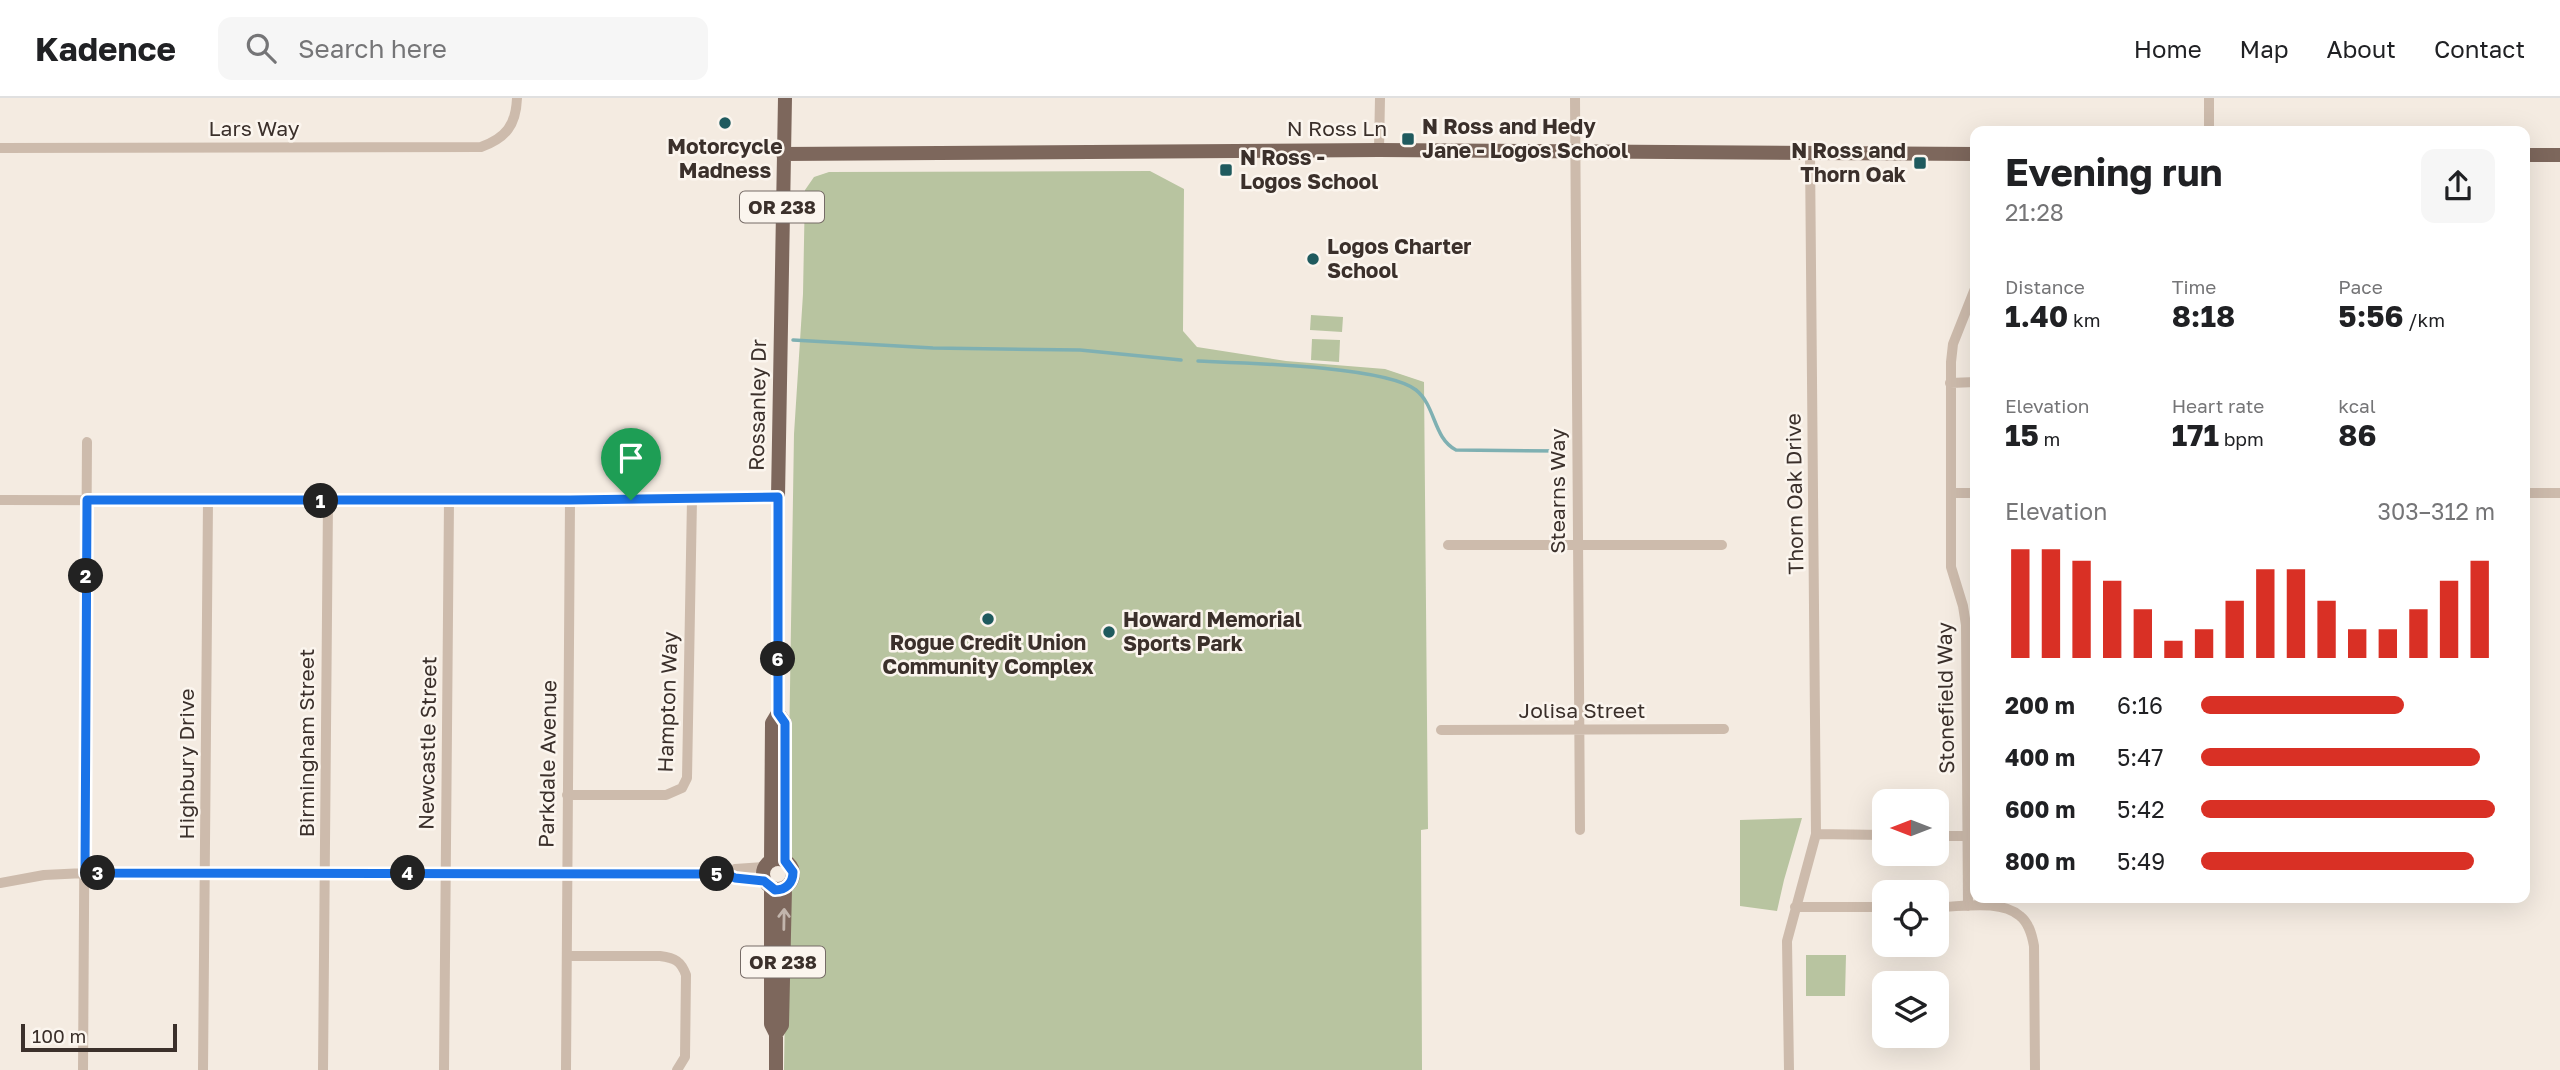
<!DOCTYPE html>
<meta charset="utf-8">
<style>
:root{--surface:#fff;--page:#f6f6f6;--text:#202124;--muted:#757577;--line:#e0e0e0;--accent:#d93025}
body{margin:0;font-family:"Golos Text",sans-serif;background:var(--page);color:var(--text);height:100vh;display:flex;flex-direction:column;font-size:26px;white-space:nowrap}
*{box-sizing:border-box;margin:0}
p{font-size:23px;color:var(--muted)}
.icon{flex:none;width:38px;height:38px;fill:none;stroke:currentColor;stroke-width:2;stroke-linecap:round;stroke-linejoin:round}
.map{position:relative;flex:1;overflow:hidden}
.side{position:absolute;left:1970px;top:28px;width:560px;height:777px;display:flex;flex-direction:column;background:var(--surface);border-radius:14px;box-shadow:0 7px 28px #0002}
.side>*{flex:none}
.needle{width:46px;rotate:270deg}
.buttons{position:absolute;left:1872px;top:691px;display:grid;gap:14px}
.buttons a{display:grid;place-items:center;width:77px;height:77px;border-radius:14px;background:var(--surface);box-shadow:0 7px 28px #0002;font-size:35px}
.scale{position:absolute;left:21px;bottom:18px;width:156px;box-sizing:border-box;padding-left:7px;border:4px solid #3b302b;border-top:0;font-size:19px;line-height:24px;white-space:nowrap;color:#3b302b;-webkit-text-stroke:5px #fbf5ee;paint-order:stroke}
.pin{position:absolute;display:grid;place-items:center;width:60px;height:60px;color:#fff;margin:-72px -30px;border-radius:50% 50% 50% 0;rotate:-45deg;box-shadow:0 0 7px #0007}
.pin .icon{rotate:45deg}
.km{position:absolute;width:35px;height:35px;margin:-18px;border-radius:50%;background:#222;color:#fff;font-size:19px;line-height:35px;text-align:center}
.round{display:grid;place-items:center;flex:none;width:74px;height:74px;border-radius:14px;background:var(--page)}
.head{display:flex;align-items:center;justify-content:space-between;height:119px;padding:0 35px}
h1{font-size:38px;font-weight:700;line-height:52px}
.figures{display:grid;grid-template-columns:repeat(3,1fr);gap:10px;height:119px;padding:7px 35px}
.figures div{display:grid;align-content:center}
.figures b{font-size:30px;font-weight:700}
.figures small{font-size:19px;font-weight:400}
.figures p{font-size:19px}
.chart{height:196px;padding:14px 35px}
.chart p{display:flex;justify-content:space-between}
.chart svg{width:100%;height:126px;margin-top:7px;stroke:var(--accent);stroke-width:6}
ul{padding:0 35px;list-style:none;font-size:23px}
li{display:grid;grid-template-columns:112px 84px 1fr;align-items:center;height:52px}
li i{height:18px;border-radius:9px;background:var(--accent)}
header{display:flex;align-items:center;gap:42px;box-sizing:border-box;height:98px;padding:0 35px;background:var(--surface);border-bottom:2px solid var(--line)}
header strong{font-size:33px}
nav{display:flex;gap:38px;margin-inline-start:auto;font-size:24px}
.search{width:490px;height:63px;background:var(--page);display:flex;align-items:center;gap:18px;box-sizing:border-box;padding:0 24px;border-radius:14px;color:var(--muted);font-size:26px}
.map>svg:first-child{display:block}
.green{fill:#b8c4a0}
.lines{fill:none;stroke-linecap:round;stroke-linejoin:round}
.stream{stroke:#7fb0b2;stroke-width:3.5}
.minor{stroke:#cdbbac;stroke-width:10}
.major{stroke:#7d675c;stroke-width:14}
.oneway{stroke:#c2b5ac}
.route-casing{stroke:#fff;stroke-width:14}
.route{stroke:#1a73e8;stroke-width:9}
.poi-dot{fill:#1f5a5e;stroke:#fbf5ee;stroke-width:2.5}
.labels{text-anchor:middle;stroke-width:5;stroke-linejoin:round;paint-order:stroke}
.shield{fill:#fbf5ee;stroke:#756b66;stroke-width:2}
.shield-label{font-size:19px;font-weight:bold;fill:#3b302b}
.poi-label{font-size:21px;font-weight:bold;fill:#3b302b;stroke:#fbf5ee;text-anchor:start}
.street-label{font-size:21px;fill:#3b302b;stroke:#fbf5ee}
</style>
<header>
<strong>Kadence</strong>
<div class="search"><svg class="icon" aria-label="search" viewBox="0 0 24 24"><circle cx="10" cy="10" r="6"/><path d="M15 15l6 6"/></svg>Search here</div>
<nav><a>Home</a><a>Map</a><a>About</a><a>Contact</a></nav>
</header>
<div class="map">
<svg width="2560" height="972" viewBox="0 0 2560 972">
<rect width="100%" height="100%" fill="#f4ebe1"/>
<!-- green -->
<path class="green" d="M1150,73L1184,91L1183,233L1197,249L1286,263L1385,271L1424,284L1428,731L1421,732L1422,972H784L794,336L803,196L805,92L814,79L829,74Z
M1311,217L1343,219L1342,234L1310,232Z
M1312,241L1340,242L1339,264L1311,262Z
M1802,720L1784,782L1777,813L1740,808V722Z
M1806,857H1846L1845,898H1806Z"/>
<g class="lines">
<!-- stream -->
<path class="stream" d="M793,242L933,250L1080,252L1181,262
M1198,263C1242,265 1385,268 1416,292C1436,308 1433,340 1456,352L1563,353"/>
<!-- minor -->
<path class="minor" d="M1575,0L1580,732
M2209,33V0
M0,50L481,49C506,40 516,27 517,0
M1379,52L1380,0
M1950,285L1976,284
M1951,395H1976
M2525,395H2560
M0,402L570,403L778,399
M1448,447H1722
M1441,632L1724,631
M567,697H666L682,690L687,680L692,401
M1816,736L1885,737
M1937,738H1976
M728,776L735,771L764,769
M0,785L44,777L85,775L728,776L735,780L764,783
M1968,808L1966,527L1963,508L1951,469V264L1953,246L1976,188
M1795,809H1885
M1937,809C1962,809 2000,801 2020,818C2029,825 2032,837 2034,848L2035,972
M567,858H660C675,860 681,863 686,877L685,959L677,972
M83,972L87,344
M203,972L208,403
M323,972L328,403
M444,972L449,403
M566,972L570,403
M1789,972L1787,843L1816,736L1810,55"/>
<!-- major -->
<path class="major" d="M783,56L1379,52L1976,56
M2525,57H2560
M778,615V399L785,0
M778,615L785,625V763
M763 776a15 15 0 1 1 30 0a15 15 0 1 1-30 0Z
M771,763L772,625L778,615
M771,790V926L776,936V972
M776,936L782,927L785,790"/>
</g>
<!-- one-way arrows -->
<defs><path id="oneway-shaft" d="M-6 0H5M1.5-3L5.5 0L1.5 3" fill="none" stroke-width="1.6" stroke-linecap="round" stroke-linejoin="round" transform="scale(1.75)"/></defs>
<use class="oneway" href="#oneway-shaft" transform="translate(784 821) rotate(-89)"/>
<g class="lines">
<!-- route casing -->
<g class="route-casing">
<path id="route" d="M778,399V615L785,625V763L793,774C793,785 786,792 775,792L764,783L735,780L727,776L85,775L87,402H570Z"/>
</g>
<!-- route -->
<use href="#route" class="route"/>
</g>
<!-- markers -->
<g class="poi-dot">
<circle cx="725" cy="25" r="7"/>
<rect x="1401" y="34" width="14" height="14" rx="3.5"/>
<rect x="1913" y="58" width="14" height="14" rx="3.5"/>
<rect x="1219" y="65" width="14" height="14" rx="3.5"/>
<circle cx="1313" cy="161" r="7"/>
<circle cx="988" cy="521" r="7"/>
<circle cx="1109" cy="534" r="7"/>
</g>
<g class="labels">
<!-- shield labels -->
<g class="shield">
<rect x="740" y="93.5" width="84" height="31" rx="5"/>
<rect x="741" y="848.5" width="84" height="31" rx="5"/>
</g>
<g class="shield-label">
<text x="782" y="116">OR 238</text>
<text x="783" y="871">OR 238</text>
</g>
<!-- poi labels -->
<g class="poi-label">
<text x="1422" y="36">N Ross and Hedy<tspan x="1422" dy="24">Jane - Logos School</tspan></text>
<text x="725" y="56" text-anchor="middle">Motorcycle<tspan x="725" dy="24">Madness</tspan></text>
<text x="1906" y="60" text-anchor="end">N Ross and<tspan x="1906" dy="24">Thorn Oak</tspan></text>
<text x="1240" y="67">N Ross -<tspan x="1240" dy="24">Logos School</tspan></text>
<text x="1327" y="156">Logos Charter<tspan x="1327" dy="24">School</tspan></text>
<text x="1123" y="529">Howard Memorial<tspan x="1123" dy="24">Sports Park</tspan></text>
<text x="988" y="552" text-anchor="middle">Rogue Credit Union<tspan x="988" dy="24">Community Complex</tspan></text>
</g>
<!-- street labels -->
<g class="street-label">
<text x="254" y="38">Lars Way</text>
<text x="1337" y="38">N Ross Ln</text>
<text transform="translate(758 307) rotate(-89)" y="7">Rossanley Dr</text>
<text transform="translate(1558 393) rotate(-90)" y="7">Stearns Way</text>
<text transform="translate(1795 396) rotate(-91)" y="7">Thorn Oak Drive</text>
<text transform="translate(1946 600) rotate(-91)" y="7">Stonefield Way</text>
<text transform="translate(668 604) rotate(-88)" y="7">Hampton Way</text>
<text x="1582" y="620">Jolisa Street</text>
<text transform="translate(307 645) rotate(-90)" y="7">Birmingham Street</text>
<text transform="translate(428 645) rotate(-89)" y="7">Newcastle Street</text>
<text transform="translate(187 666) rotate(-90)" y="7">Highbury Drive</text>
<text transform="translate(548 666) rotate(-89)" y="7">Parkdale Avenue</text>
</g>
</g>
</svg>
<div class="buttons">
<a><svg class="needle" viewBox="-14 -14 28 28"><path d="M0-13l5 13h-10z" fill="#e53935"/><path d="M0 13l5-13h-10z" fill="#757577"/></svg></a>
<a><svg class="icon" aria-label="locate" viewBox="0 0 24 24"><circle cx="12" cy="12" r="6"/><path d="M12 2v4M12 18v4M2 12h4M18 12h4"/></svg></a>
<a><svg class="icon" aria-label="layers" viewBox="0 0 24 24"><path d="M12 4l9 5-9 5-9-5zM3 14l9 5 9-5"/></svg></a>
</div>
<div class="scale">100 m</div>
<div class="pin" style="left:631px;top:402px;background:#1e9e55"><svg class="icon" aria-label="arrive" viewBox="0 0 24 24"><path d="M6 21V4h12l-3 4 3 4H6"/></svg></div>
<b class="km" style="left:321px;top:403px">1</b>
<b class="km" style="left:86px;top:478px">2</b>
<b class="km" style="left:98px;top:775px">3</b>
<b class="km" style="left:408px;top:775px">4</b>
<b class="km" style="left:717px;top:776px">5</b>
<b class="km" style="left:778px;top:561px">6</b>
<section class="side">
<div class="head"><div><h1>Evening run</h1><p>21:28</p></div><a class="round"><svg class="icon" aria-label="share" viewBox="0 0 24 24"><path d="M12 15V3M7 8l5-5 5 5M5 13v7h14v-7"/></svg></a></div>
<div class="figures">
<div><p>Distance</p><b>1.40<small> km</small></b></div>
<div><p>Time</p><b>8:18</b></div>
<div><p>Pace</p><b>5:56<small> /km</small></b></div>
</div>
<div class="figures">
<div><p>Elevation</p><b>15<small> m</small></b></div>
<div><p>Heart rate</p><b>171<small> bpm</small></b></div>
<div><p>kcal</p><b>86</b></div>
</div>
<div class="chart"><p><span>Elevation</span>303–312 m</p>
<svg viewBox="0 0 160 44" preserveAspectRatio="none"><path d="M5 44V6M15 44V6M25 44V10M35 44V17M45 44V27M55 44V38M65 44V34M75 44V24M85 44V13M95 44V13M105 44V24M115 44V34M125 44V34M135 44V27M145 44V17M155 44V10"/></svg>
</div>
<ul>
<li><b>200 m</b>6:16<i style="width:69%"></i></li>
<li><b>400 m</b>5:47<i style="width:95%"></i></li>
<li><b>600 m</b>5:42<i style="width:100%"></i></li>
<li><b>800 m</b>5:49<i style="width:93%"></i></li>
</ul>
</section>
</div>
